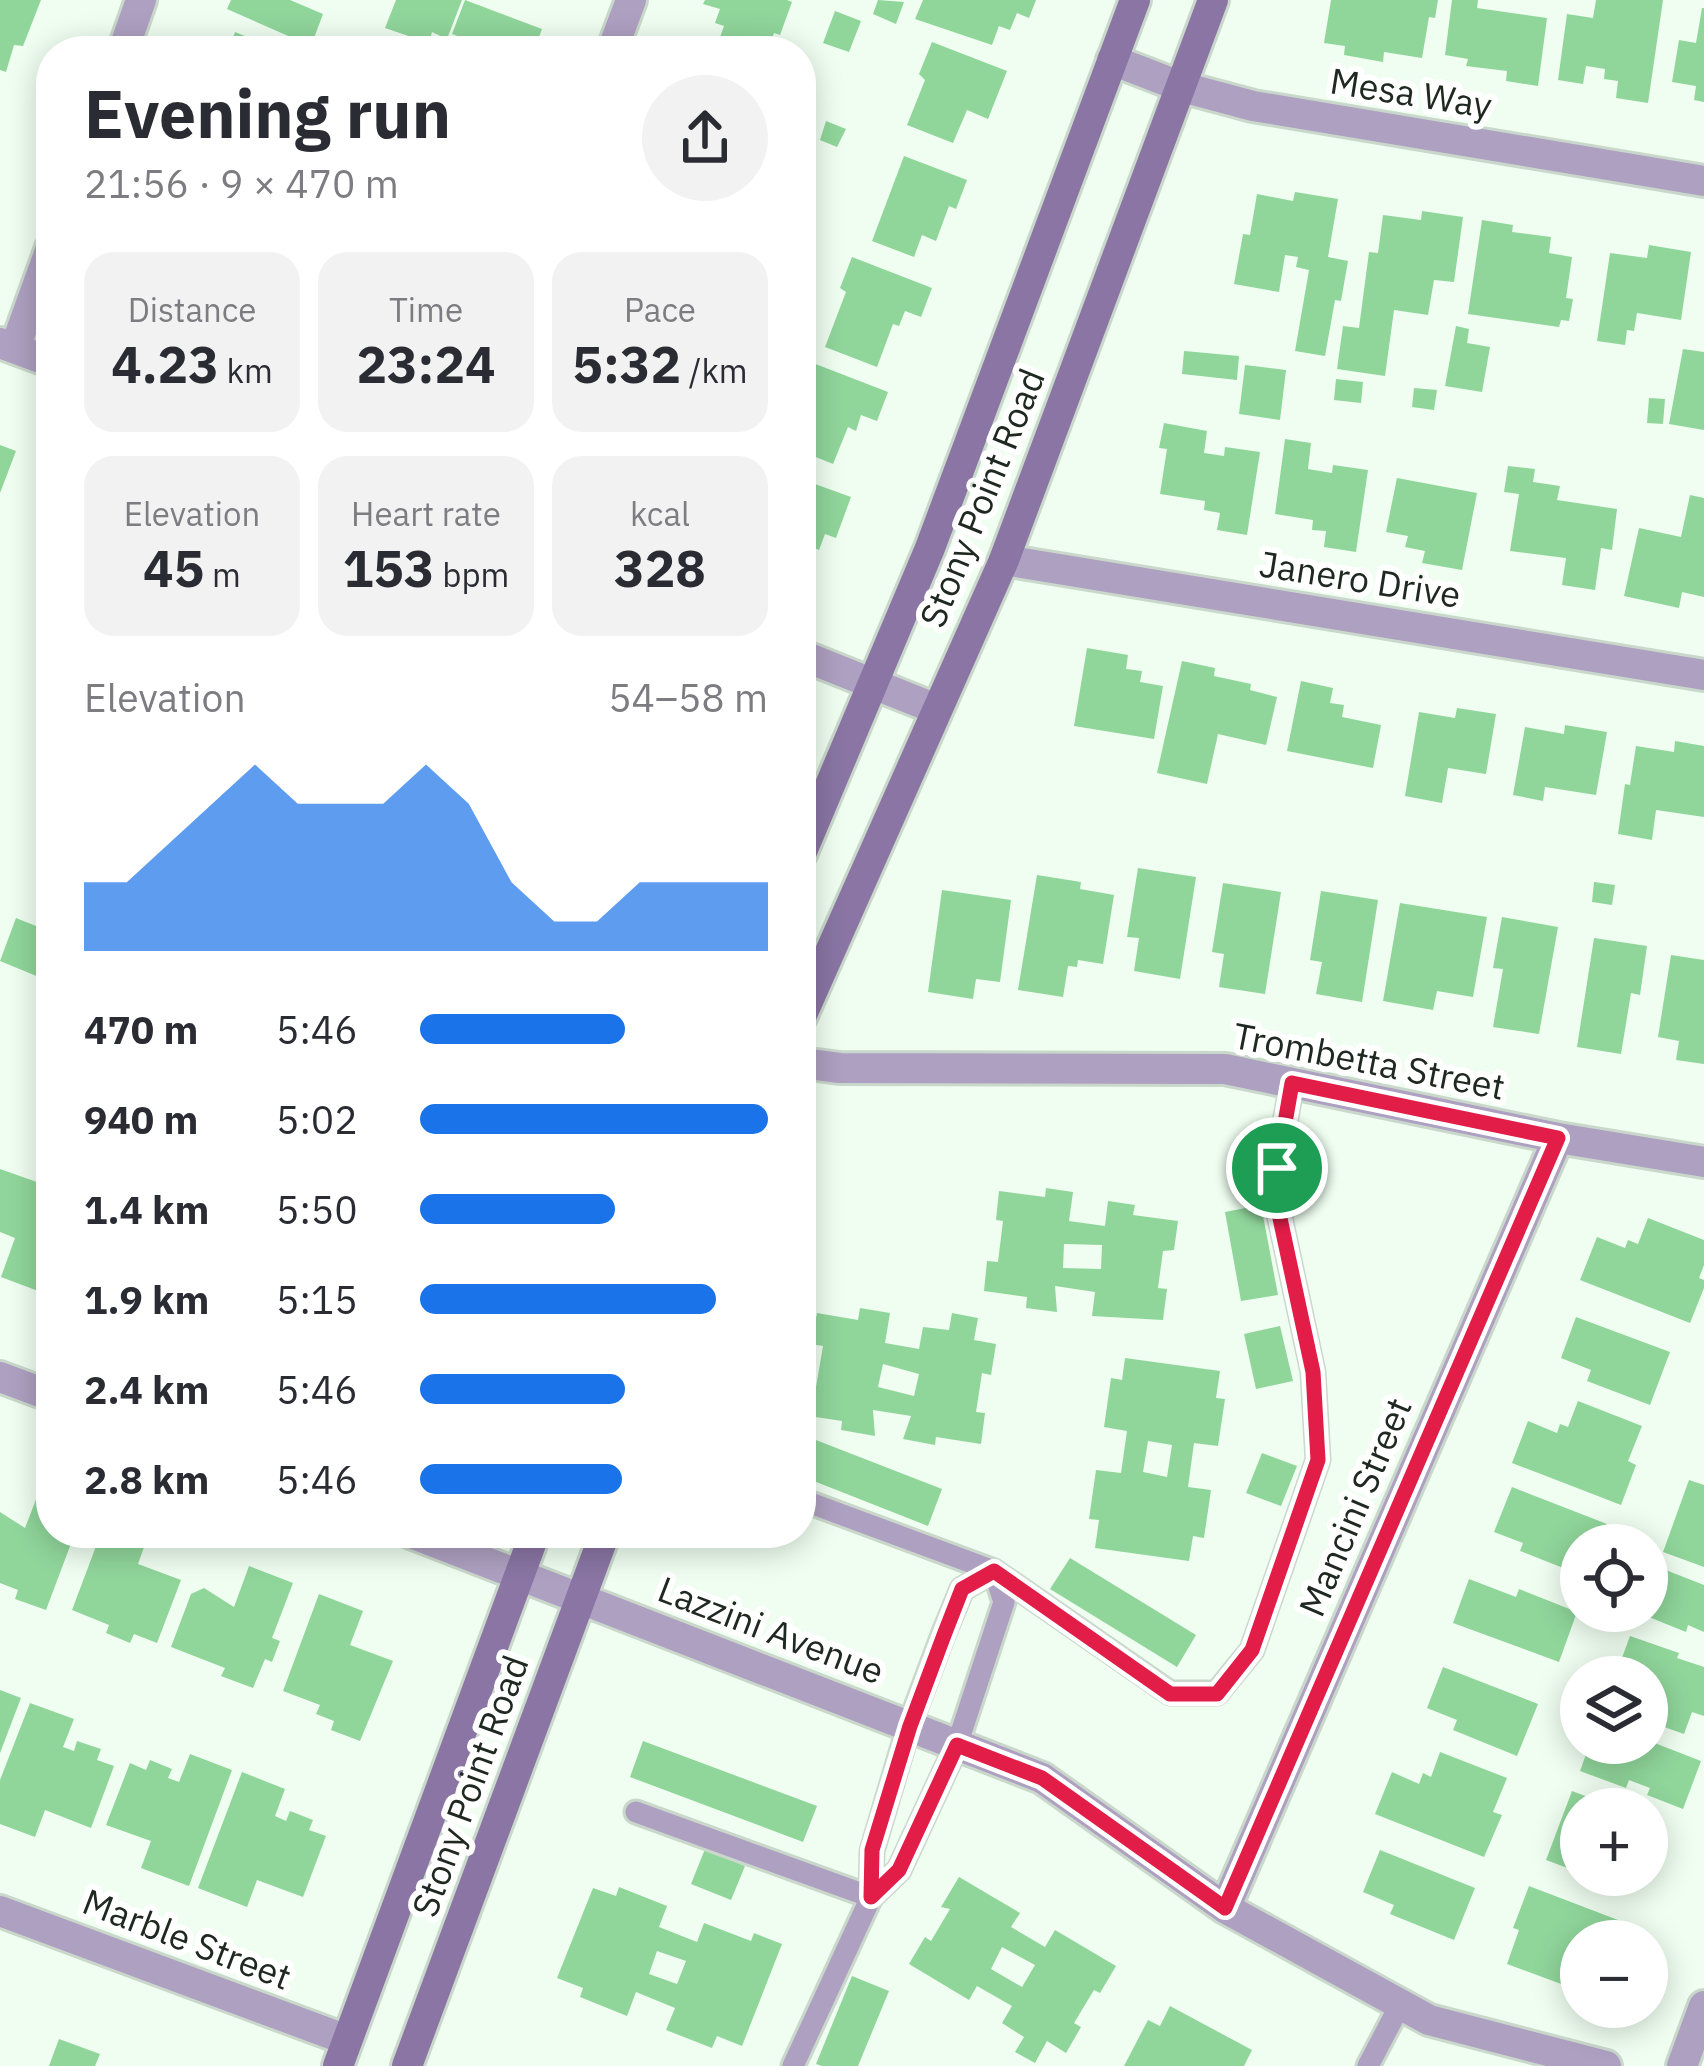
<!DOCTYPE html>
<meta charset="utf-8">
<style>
:root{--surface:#fff;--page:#f2f2f3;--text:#2b2b33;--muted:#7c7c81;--accent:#1a73e8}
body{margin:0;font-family:"IBM Plex Sans",sans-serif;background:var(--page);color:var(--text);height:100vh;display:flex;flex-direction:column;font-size:45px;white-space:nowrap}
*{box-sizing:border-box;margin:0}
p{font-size:39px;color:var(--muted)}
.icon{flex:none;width:66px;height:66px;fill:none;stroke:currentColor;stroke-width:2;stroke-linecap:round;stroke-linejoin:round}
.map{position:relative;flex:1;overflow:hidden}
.panel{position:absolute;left:36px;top:36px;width:780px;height:1512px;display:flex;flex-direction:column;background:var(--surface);border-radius:48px;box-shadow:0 6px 30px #0003}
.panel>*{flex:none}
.buttons{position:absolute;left:1560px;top:1524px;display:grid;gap:24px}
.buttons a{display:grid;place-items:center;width:108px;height:108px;border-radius:50%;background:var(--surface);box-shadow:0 6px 30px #0003;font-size:60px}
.pin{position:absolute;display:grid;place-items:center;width:102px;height:102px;color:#fff;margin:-51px;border:6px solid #fff;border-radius:50%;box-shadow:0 3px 12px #0007}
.round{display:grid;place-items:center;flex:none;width:126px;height:126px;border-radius:63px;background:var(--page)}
.overview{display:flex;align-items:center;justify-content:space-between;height:204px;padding:0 48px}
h1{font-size:66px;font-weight:700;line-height:90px}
.figures{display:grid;grid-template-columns:repeat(3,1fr);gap:18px;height:204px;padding:12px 48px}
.figures div{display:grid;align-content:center;border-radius:30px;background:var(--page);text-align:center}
.figures b{font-size:51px;font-weight:700}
.figures small{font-size:33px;font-weight:400}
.figures p{font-size:33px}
.chart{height:336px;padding:24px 48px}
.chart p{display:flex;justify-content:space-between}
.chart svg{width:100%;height:216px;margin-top:12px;fill:var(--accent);opacity:.7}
ul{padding:0 48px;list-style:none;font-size:39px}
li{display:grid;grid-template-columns:192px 144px 1fr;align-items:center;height:90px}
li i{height:30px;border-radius:15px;background:var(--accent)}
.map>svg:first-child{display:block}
.building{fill:#90d69b;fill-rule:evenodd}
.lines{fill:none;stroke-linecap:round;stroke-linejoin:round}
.lane-casing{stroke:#cad8cc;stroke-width:27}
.street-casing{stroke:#cad8cc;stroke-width:36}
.secondary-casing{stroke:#cad8cc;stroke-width:36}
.lane{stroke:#aea0c1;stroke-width:21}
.street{stroke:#aea0c1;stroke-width:30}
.secondary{stroke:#8a75a4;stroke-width:30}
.route-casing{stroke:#fff;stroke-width:24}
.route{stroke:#e11d48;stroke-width:15}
.labels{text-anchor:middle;stroke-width:12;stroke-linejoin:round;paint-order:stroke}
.street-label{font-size:36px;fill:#202921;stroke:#fff}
</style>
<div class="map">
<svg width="1704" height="2066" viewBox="0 0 1704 2066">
<rect width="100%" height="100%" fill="#effef1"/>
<!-- building -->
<path class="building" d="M0,0H41L23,46L14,45L6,72L0,70Z
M231,0H290L323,14L311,46L227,9Z
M396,0H462L447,39L432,32L429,43L385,28Z
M465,0L542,29L534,51H455L460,37L452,34Z
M705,0H787L792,2L780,35L774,33L768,51H715L724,26L715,23L720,9L703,4Z
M878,0L904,2L896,24L873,14Z
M923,0H1036L1029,18L1017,13L1010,30L999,26L992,45L915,19Z
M1331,0H1438L1435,18L1429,17L1422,58L1384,52L1383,62L1344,55L1345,46L1324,43Z
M1452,0H1478L1477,8L1547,18L1538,86L1506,81L1507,71L1466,66L1468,59L1445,55Z
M1596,0H1663L1648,103L1616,98L1618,81L1604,79L1605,69L1586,66L1583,84L1558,80L1567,14L1593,18Z
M1702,8H1704V102L1694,100L1696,86L1672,82L1679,40L1696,43Z
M835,11L861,21L849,52L823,43Z
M235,32L282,51H228Z
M932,42L1007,71L988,119L967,110L953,143L907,125L925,80L919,74Z
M826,121L846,129L837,147L820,140Z
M904,156L967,180L956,209L949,206L936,241L922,235L914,257L872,241Z
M1295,192L1338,199L1328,257L1348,261L1341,301L1335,300L1325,356L1295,351L1309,270L1296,267L1298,257L1285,255L1279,292L1234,284L1243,234L1250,235L1257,194L1293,201Z
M1422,211L1463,217L1454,282L1434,280L1428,315L1394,310L1385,376L1337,369L1343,326L1359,328L1369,252L1378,253L1383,215L1421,220Z
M1482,220L1513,225L1512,232L1551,237L1549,253L1572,257L1566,298L1573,299L1569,321L1561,320L1559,327L1468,314Z
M1649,245L1691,252L1681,320L1637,313L1634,331L1627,330L1625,345L1597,341L1610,253L1647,258Z
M852,257L932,288L921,317L905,311L899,326L893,324L877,367L825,347L846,292L840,288Z
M1456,326L1469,329L1467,343L1490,347L1482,392L1445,386Z
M1683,349L1704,352V430L1669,424Z
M1184,351L1239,356L1237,380L1182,374Z
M813,363L888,392L877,421L861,415L856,431L848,427L833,464L801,451V416L808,398L801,394Z
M1245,365L1286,370L1280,420L1239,414Z
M1336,379L1363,382L1361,403L1334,400Z
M1414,388L1437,390L1434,410L1412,407Z
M1649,398L1665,399L1663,424L1647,423Z
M1164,423L1207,431L1204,453L1224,456L1225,447L1260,452L1247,535L1217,530L1220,513L1204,510L1205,501L1160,494L1167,449L1159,448Z
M1285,439L1311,443L1308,469L1332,473L1333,465L1368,470L1356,552L1324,547L1326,531L1312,530L1313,520L1275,514Z
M0,445L16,451L0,493Z
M1508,466L1535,469L1533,482L1560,486L1557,500L1617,509L1612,550L1601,548L1595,590L1562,585L1566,558L1510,551L1519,494L1504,492Z
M1397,478L1477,493L1462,570L1422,563L1425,551L1405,547L1408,536L1386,532Z
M801,479L851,497L836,538L825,534L819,550L801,543Z
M1690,495L1704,498V597L1682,592L1679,608L1624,596L1639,528L1681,537Z
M1087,648L1128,655L1126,669L1142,671L1140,682L1163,686L1154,739L1074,726Z
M1182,661L1215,668L1214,676L1251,684L1250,690L1277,697L1266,745L1218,734L1207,784L1157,773Z
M1301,681L1333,688L1330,703L1344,705L1342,717L1381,725L1373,768L1287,751Z
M1457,708L1496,714L1486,774L1448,768L1442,803L1405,796L1419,712L1455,718Z
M1565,725L1607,732L1596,795L1545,787L1543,801L1513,795L1525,727L1564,734Z
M1675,741L1704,746V817L1656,810L1652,840L1618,834L1625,784L1630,785L1636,746L1674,752Z
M1138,868L1196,877L1180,979L1134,971L1139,938L1127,937Z
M1037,875L1081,882L1080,889L1114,895L1103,964L1078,960L1077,967L1068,966L1063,997L1018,990Z
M1594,882L1615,885L1612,905L1592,902Z
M1223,883L1281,892L1265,994L1219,987L1224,954L1212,952Z
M942,890L1011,900L1000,982L976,979L973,999L928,992Z
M1321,891L1378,900L1362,1002L1316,994L1322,962L1310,960Z
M1400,903L1487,917L1473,997L1437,991L1433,1010L1383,1001Z
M1502,917L1558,927L1539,1034L1493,1027L1503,969L1493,968Z
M16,918L51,932V982L0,961Z
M1594,938L1647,946L1640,995L1631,993L1621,1054L1577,1047Z
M1671,955L1704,960V1064L1676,1060L1679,1041L1658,1037Z
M0,1169L51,1187V1280L46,1294L1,1277L15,1238L0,1232Z
M1046,1188L1073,1192L1069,1221L1105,1226L1108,1201L1135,1205L1133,1215L1178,1221L1174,1250L1163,1251L1158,1288L1167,1289L1163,1320L1092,1316L1095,1292L1055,1286L1057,1312L1026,1308L1027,1297L984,1291L987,1261L998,1262L1003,1221L996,1220L999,1191L1045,1197ZM1064,1244L1102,1245L1101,1269L1063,1268Z
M1261,1205L1278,1295L1241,1301L1225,1212Z
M1648,1218L1704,1240V1265L1699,1278L1704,1280V1288L1690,1323L1580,1280L1597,1237L1625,1248L1628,1240L1638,1244Z
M860,1308L890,1313L885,1343L919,1349L923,1327L949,1330L952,1313L978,1318L974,1340L996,1344L991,1375L982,1373L976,1412L985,1413L981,1444L936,1437L935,1445L903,1439L911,1416L873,1410L875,1436L841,1430L842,1421L802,1415L806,1385L816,1387L823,1346L811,1344L817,1313L858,1320ZM883,1364L919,1374L914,1396L878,1387Z
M1576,1317L1670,1352L1650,1405L1587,1381L1591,1370L1561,1358Z
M1280,1326L1293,1381L1256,1389L1244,1334Z
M1125,1358L1220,1371L1216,1398L1225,1399L1218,1446L1194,1443L1188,1487L1211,1490L1204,1538L1193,1536L1189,1561L1095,1548L1099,1520L1089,1519L1096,1470L1121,1473L1127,1431L1104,1427L1111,1378L1122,1380ZM1148,1441L1172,1445L1167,1477L1143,1472Z
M1578,1401L1642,1426L1628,1461L1636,1465L1621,1505L1512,1463L1528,1421L1557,1433L1560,1424L1568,1427Z
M803,1435L942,1489L928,1526L801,1476Z
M1262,1453L1297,1466L1281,1506L1246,1493Z
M1689,1480L1704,1485V1567L1663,1552Z
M1512,1487L1607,1524L1599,1545H1581V1575L1520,1551L1523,1543L1494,1532Z
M40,1489L51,1493V1533H75L46,1610L15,1599L18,1590L0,1583V1512L25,1528Z
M101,1533H149L138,1564L181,1580L157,1643L134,1634L130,1643L106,1633L109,1625L72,1610Z
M1070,1558L1196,1635L1177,1667L1050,1589Z
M249,1566L293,1583L272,1638L280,1641L272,1662L265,1659L253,1688L221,1676L225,1668L171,1647L191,1594L204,1588L234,1607Z
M1658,1567L1704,1585V1632L1688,1625L1686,1632L1634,1611H1647V1595Z
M1469,1579L1516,1597L1519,1589L1577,1612L1559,1662L1453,1623Z
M319,1594L363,1611L350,1645L393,1661L360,1741L331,1730L334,1721L316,1714L320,1705L283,1691Z
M1630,1636L1679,1653L1677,1658L1704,1667V1716L1692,1712L1684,1734L1647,1721V1677H1615Z
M1443,1667L1538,1704L1517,1756L1453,1730L1457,1720L1427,1708Z
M0,1690L21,1698L0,1753Z
M30,1703L74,1719L63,1747L74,1751L77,1741L101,1749L97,1760L114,1766L91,1828L45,1810L35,1837L0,1824V1780Z
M1647,1740L1701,1761L1683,1809L1647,1795L1650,1788L1629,1780L1626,1788L1580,1771L1590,1743Z
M643,1741L817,1806L803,1842L630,1777Z
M1440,1752L1507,1778L1493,1812L1502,1815L1484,1857L1375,1814L1392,1772L1419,1784L1423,1773L1431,1777Z
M190,1754L232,1770L189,1886L141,1868L151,1841L106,1825L130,1763L146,1770L150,1760L172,1769L168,1778L179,1782Z
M242,1772L285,1789L275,1816L286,1821L290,1811L313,1820L309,1830L326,1836L303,1897L257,1880L247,1907L198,1888Z
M1572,1791L1620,1809H1581V1873L1546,1860Z
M1647,1824L1667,1832L1651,1874L1647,1872Z
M705,1849L745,1866L731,1900L691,1884Z
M1380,1850L1475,1888L1454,1940L1390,1914L1394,1905L1363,1892Z
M959,1877L1020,1913L1011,1927L1045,1947L1055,1930L1116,1966L1100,1993L1094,1990L1074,2023L1081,2027L1066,2053L1047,2041L1035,2063L1015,2052L1024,2037L1002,2023L1012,2006L977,1986L969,2000L909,1964L925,1937L931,1941L950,1909L941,1907ZM1002,1947L1035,1965L1022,1987L991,1969Z
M1529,1886L1639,1928L1634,1941H1581V1965L1572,1988L1507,1964L1519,1930L1513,1928Z
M619,1887L667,1906L659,1927L697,1942L704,1923L751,1941L754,1933L782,1944L742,2046L717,2036L712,2048L666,2030L675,2008L636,1992L627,2016L580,1997L583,1988L557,1978L593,1888L616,1896ZM657,1951L686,1961L677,1984L649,1974Z
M852,1976L889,1991L858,2066H822L816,2064Z
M1170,2006L1252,2050L1244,2066H1124L1148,2020L1160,2026Z
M59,2039L100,2054L95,2066H49Z"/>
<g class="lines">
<!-- lane casing -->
<g class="lane-casing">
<path id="lane" d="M805,1501L994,1571L1170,1693H1217L1252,1650L1318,1460L1313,1372L1278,1209L1277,1169L1292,1083
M636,1812L871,1897
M793,2066L871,1897L899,1870L957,1745L1004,1602L994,1571L962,1589L943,1635L909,1726L872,1851L871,1897
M1368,2066L1400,2005"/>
</g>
<!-- street casing -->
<g class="street-casing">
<path id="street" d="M123,51L141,0
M612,51L631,0
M1112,60L1182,87L1253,106L1704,181
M0,343L51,362
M15,348L51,248
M1004,560L1704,675
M801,655L936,709
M801,1063L840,1068L1225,1069L1558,1138L1704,1162
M0,1377L51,1396
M411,1533L1042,1778L1225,1908L1429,2020L1606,2066
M1225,1908L1558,1138
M0,1911L347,2040
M1682,2066L1704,2006"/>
</g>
<!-- secondary casing -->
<g class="secondary-casing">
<path id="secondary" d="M801,854L930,548L1135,0
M801,1017L1004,560L1213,0
M338,2066L535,1533
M407,2066L605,1533"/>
</g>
<!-- lane -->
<use href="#lane" class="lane"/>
<!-- street -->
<use href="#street" class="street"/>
<!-- secondary -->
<use href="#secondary" class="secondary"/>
</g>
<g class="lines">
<!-- route casing -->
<g class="route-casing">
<path id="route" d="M1292,1083L1558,1138L1225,1908L1042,1778L957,1745L899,1870L871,1897L872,1850L910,1726L944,1635L962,1589L994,1571L1170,1694H1217L1252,1650L1318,1460L1313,1372L1278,1209L1277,1168Z"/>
</g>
<!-- route -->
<use href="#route" class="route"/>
</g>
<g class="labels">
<!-- street labels -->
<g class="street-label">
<text transform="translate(1411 93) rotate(9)" y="13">Mesa Way</text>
<text transform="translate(982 498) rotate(-68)" y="13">Stony Point Road</text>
<text transform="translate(1360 579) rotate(9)" y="13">Janero Drive</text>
<text transform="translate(1369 1061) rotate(11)" y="13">Trombetta Street</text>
<text transform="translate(1355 1507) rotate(-67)" y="13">Mancini Street</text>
<text transform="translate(771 1630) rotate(21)" y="13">Lazzini Avenue</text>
<text transform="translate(470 1786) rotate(-70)" y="13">Stony Point Road</text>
<text transform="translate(187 1939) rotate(21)" y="13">Marble Street</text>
</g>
</g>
</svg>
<div class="buttons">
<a><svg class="icon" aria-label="locate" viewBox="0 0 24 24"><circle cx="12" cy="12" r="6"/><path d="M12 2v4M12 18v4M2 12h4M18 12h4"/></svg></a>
<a><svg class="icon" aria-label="layers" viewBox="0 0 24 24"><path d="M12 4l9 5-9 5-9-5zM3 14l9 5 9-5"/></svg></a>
<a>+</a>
<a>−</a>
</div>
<div class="pin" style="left:1277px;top:1168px;background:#1e9e55"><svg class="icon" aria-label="arrive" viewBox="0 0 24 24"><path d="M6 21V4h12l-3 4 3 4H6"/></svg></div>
<section class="panel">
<div class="overview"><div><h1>Evening run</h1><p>21:56 · 9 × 470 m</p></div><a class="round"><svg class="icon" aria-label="share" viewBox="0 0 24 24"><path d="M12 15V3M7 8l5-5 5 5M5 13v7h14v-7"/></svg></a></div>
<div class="figures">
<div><p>Distance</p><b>4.23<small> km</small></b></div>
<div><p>Time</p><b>23:24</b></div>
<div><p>Pace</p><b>5:32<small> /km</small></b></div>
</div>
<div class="figures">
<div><p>Elevation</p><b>45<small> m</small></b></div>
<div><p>Heart rate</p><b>153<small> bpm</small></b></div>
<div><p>kcal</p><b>328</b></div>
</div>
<div class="chart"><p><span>Elevation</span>54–58 m</p>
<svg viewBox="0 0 160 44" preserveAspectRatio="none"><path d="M0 44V30L10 30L20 22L30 14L40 6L50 14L60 14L70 14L80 6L90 14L100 30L110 38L120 38L130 30L140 30L150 30L160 30V44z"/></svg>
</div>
<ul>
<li><b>470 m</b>5:46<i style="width:59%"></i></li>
<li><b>940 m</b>5:02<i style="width:100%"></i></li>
<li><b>1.4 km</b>5:50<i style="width:56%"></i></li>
<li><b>1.9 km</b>5:15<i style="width:85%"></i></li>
<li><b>2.4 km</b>5:46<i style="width:59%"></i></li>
<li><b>2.8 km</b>5:46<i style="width:58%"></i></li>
</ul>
</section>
</div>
